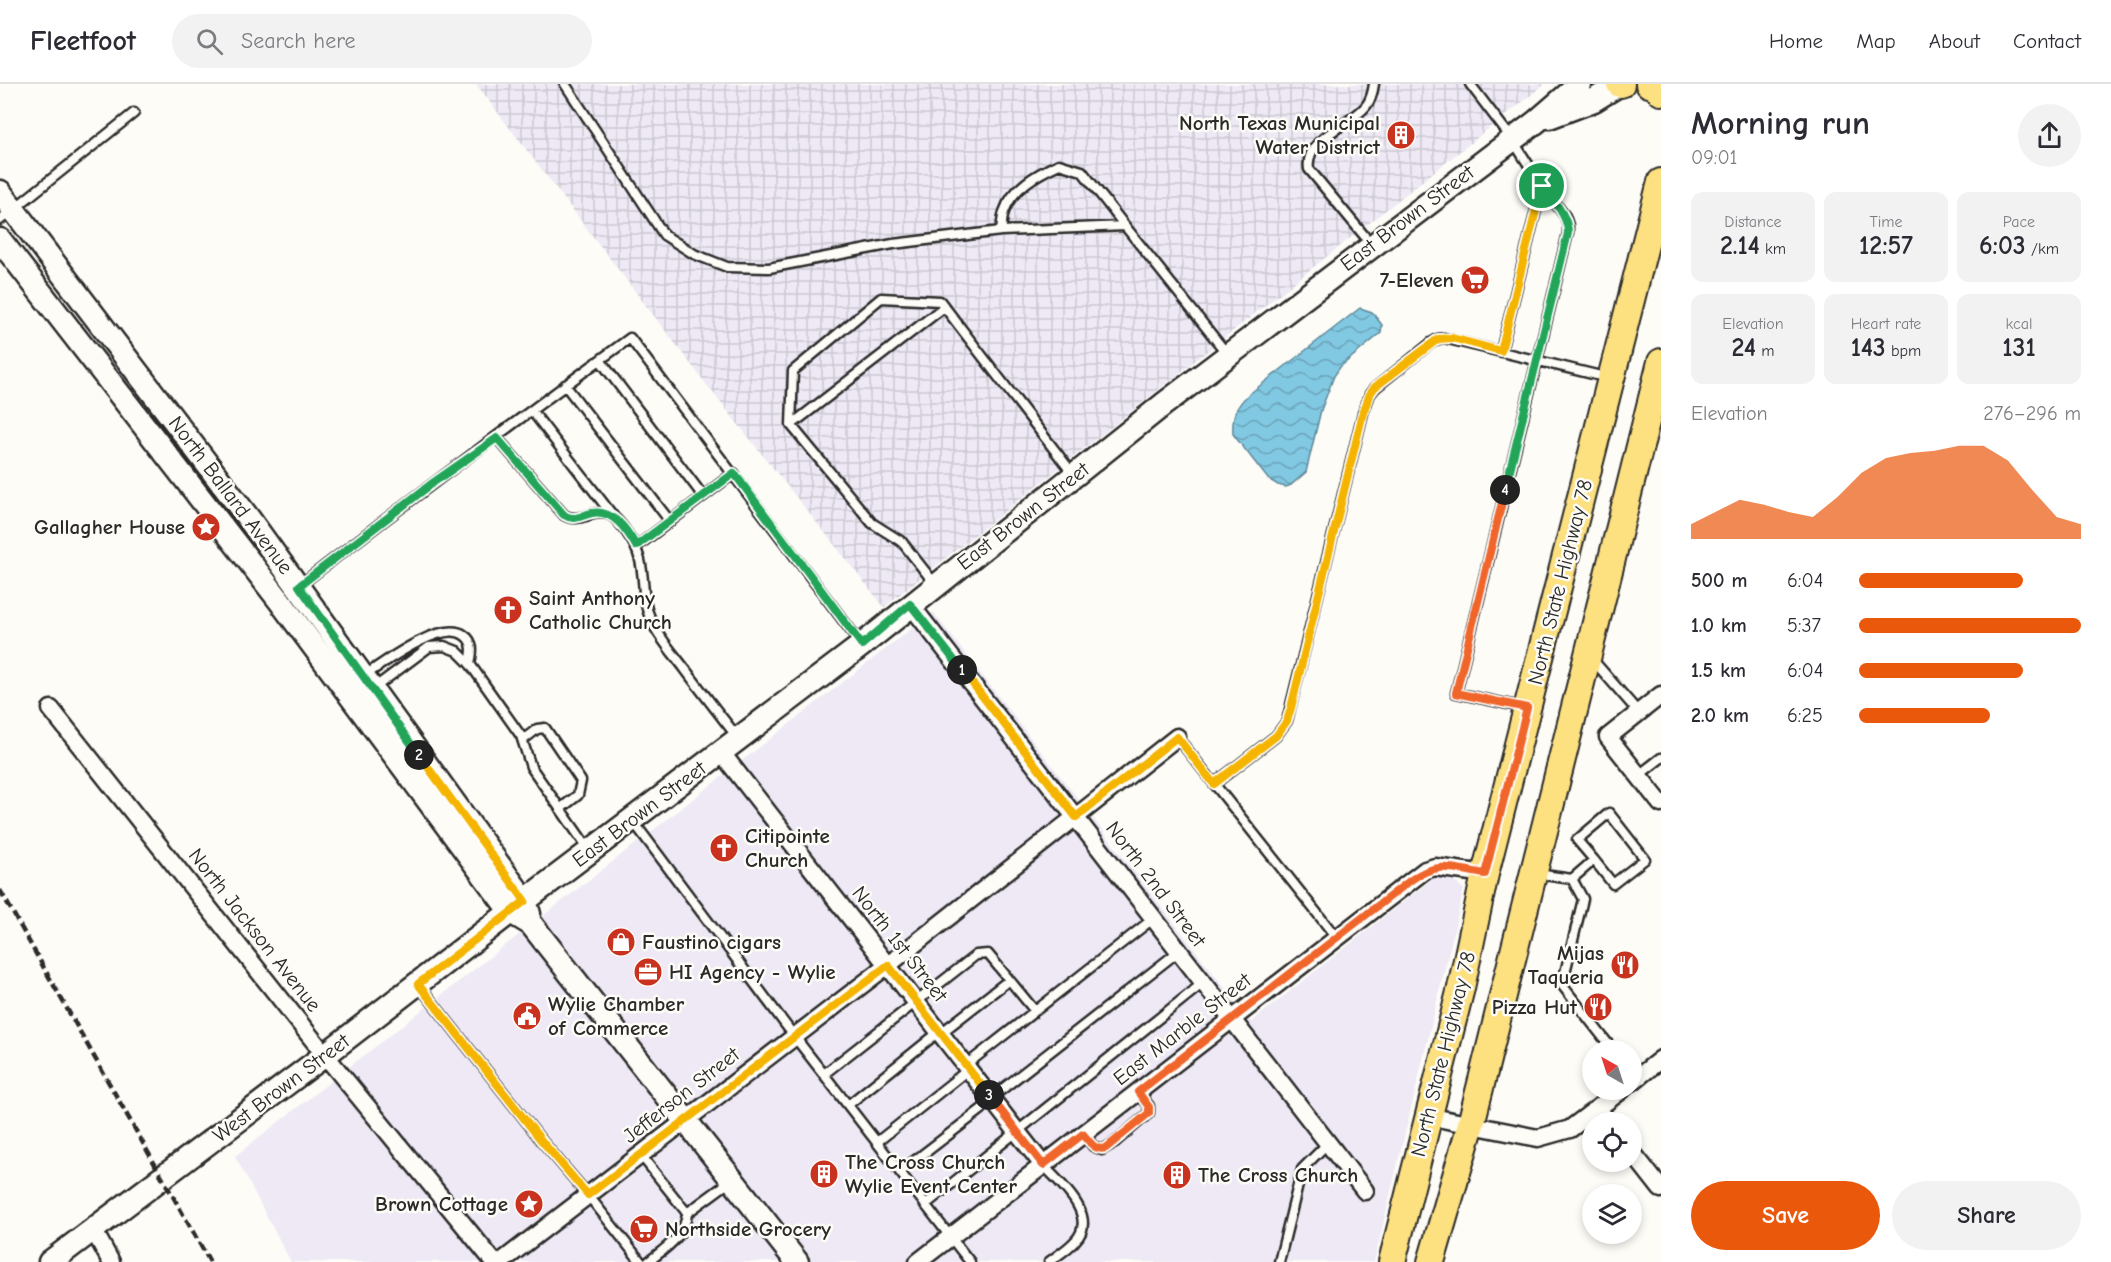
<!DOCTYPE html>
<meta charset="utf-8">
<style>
:root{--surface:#fff;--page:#f2f2f3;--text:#2b2b33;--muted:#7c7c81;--line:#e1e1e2;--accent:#ea580c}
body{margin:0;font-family:"Comic Neue",sans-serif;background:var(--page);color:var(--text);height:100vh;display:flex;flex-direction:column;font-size:22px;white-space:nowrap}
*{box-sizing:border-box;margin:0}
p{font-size:20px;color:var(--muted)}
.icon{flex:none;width:33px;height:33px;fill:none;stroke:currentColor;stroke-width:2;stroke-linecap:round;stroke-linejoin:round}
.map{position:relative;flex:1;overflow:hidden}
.drawer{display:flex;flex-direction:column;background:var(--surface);width:450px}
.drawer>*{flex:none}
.needle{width:39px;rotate:321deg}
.controls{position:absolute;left:1582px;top:956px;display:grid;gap:12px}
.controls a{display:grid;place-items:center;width:60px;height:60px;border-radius:50%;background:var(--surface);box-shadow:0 3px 9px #0003;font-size:30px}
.pin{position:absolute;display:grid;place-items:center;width:51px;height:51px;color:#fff;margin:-26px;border:3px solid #fff;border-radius:50%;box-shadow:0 2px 6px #0007}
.km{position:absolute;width:30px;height:30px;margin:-15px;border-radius:50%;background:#222;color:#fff;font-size:16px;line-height:30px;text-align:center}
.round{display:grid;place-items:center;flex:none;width:63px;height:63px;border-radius:32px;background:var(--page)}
.headline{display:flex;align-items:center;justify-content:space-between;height:102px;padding:0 30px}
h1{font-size:33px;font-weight:800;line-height:45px}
.stats{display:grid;grid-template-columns:repeat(3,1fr);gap:9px;height:102px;padding:6px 30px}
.stats div{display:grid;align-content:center;border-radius:12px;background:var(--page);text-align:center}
.stats b{font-size:26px;font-weight:800}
.stats small{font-size:16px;font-weight:400}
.stats p{font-size:16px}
.chart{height:168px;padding:12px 30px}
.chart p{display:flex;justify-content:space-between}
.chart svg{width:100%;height:108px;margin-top:6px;fill:var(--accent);opacity:.7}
.primary-button{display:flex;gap:12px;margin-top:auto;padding:12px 30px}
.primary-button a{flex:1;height:69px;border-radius:36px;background:var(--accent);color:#fff;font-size:24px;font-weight:800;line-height:69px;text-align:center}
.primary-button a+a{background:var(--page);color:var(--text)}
ul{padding:0 30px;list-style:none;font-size:20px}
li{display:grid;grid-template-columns:96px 72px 1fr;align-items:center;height:45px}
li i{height:15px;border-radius:8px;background:var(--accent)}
header{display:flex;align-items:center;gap:36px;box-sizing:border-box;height:84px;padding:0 30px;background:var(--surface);border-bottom:2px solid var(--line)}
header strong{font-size:28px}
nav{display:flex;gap:33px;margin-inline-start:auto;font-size:21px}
.search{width:420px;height:54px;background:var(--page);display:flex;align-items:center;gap:15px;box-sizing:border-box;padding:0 21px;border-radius:33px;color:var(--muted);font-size:22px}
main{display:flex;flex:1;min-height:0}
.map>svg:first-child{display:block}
.built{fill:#eee9f5}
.industrial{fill:url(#industrial-grid)}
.water{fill:url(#water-waves);stroke:#5f8999;stroke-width:1.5}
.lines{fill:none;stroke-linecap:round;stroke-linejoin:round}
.lane-casing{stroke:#2b2b2b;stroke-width:13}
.street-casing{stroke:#2b2b2b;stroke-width:21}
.secondary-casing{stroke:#2b2b2b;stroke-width:27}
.primary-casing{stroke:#2b2b2b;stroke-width:30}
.lane{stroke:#fdfcf7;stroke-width:8}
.street{stroke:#fdfcf7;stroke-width:16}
.secondary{stroke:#fdfcf7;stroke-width:22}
.primary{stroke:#fde080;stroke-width:26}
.rail{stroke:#2b2b2b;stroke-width:4.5;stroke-dasharray:9 4.5;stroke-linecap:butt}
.split-1-casing{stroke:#fff;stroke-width:12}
.split-2-casing{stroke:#fff;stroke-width:12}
.split-3-casing{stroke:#fff;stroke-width:12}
.split-4-casing{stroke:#fff;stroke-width:12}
.split-5-casing{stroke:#fff;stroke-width:12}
.split-1{stroke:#f5b400;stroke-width:8}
.split-2{stroke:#22a559;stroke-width:8}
.split-3{stroke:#f5b400;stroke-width:8}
.split-4{stroke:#f0652b;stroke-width:8}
.split-5{stroke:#22a559;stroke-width:8}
.labels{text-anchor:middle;stroke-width:5;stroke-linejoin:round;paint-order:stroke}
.poi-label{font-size:21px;font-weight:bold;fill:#2b2b2b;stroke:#fdfcf7;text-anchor:start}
.street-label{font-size:21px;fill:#2b2b2b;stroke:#fdfcf7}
</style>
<header>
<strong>Fleetfoot</strong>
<div class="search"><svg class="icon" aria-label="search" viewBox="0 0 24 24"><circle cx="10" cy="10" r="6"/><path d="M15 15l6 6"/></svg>Search here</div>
<nav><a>Home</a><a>Map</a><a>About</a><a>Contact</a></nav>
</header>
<main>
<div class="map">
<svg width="1661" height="1178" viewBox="0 0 1661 1178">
<defs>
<pattern id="industrial-grid" width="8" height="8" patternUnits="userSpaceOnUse" patternTransform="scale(1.5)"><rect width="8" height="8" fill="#eee9f5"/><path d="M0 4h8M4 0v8" fill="none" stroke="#ccc8d2"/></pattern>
<pattern id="water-waves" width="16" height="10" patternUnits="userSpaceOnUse" patternTransform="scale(1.5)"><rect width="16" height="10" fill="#81c8e2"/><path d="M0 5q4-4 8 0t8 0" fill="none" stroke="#6aa3b7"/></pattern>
</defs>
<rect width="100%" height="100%" fill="#fdfcf7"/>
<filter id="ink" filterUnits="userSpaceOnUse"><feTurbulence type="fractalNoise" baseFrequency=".0167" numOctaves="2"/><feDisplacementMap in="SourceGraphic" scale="12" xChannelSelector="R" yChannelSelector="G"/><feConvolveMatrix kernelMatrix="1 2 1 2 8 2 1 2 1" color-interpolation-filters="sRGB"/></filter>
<g filter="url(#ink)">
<!-- built -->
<path class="built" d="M933,528L1251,938L1441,788L1464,805L1374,1178H291L235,1072Z"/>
<!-- industrial -->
<path class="industrial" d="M476,0H1545L884,523L710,305Z"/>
<!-- water -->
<path class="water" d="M1360,224L1372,228L1382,241L1381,249L1340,283L1334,292L1321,326L1306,388L1291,401L1286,403L1278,401L1268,395L1233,350C1232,333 1235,323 1248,311Z"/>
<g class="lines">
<!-- lane casing -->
<g class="lane-casing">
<path id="lane" d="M565,0L664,151L694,170L727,183L769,184L893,160L1001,147L1125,142L1228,271
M1470,0L1512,55L1542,102L1565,132L1568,141V149L1456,609L1526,624
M0,136L134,29
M1001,147C1002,141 1002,134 1004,128C1012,104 1037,90 1059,80L1082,87L1125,142
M1372,161L1309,85C1304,54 1350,42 1366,22C1371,16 1373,7 1374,0
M1501,267L1542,102
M600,276L703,412
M565,301L669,436
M532,327L614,433
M791,341L944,223
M497,354L564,431C580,441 596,422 612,432C618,436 623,443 627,449C651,482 637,506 651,536C659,554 673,569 685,585C702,608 720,631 738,654
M636,463L734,389
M935,500L902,458L872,439L791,341L793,287L881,214L940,217L1073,390
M299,502C408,417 519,335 630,254L861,560
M1592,575L1639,629
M364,592C383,579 442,535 464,551C475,558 472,570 470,580
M374,604L429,563L444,562L457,567L470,580L521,652L531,683L589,766
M1177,653L1336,853
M523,656L537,645L545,644L581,697L578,711L560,725
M1639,691L1661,674
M1214,700L1276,652L1287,637L1363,329L1370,310L1375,304L1431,259L1438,255L1444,254L1609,294
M633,737L794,952L970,1178
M1537,790L1572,795
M1572,795L1594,776L1613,800L1645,775L1609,729L1577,756L1594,776
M1572,795L1583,815L1562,901L1613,966
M418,900L541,1056L588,1111L641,1178
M941,949L1009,896
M966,981L1154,834
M824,990L976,871L988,870L1035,927
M848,1021L940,947
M1083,1049L1093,1062L1102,1066L1114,1059L1149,1029V1022L1138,1008
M877,1058L969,985
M640,1070L687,1129L732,1096
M1043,1081C1059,1098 1100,1132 1075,1157C1068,1165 1058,1171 1049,1178
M900,1088L982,1025L991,1014L1179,867
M925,1121L1203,899
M648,1178C664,1165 686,1152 687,1129
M1279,1178L1302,1085L1328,1059"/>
</g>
<!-- street casing -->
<g class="street-casing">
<path id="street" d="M910,520L1365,1107
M1661,611L1608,653L1661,720
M51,625L325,971L494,1178
M721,668L1043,1081
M1632,998L1661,975
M1598,1025L1608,1038
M1427,1032L1538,1054L1570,1045L1623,1005
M1632,1068L1661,1105
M93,1145L111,1178
M501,1178L888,881L1177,653
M918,1178L1425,786L1435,783L1485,790"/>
</g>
<!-- secondary casing -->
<g class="secondary-casing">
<path id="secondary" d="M1549,33L1594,16L1620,0
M0,108L249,435L525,817L529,830
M0,156L280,517L511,828L531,840L797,1178
M50,1178L325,971L535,809L862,561L1164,320L1536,38L1580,0"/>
</g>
<!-- primary casing -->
<g class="primary-casing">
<path id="primary" d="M1620,0H1621
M1649,0L1654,1L1661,8
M1392,1178L1461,904L1485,790L1661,98
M1431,1178L1471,1040L1661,278"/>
</g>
<!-- lane -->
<use href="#lane" class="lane"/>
<!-- street -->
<use href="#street" class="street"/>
<!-- secondary -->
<use href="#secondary" class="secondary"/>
<!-- primary -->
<use href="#primary" class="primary"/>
<!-- rail -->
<path class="rail" d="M0,806L210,1178"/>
</g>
</g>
<g class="lines" filter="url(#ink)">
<!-- split-1 casing -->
<g class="split-1-casing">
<path id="split-1" d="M962,586L1076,733L1177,653L1214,700L1276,652L1287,637L1291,624L1363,329L1370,310L1375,303L1438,255L1452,254L1501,267L1542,102"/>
</g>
<!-- split-2 casing -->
<g class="split-2-casing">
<path id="split-2" d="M419,671L299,502L434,398L497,354L564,431C575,438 581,431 592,429C613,425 627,446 636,462L734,389L862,561L910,520L962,586"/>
</g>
<!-- split-3 casing -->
<g class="split-3-casing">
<path id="split-3" d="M419,671L525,817L418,900L541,1056L588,1111L888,881L989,1011"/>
</g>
<!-- split-4 casing -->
<g class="split-4-casing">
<path id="split-4" d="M989,1011L1043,1081L1083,1050C1089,1057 1095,1068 1106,1064L1149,1029V1023L1138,1008L1411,796C1439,776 1454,785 1485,790L1527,624L1456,609L1505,406"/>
</g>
<!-- split-5 casing -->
<g class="split-5-casing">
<path id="split-5" d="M1505,406L1568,149C1568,131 1553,117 1542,102"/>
</g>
<!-- split-1 -->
<use href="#split-1" class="split-1"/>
<!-- split-2 -->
<use href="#split-2" class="split-2"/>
<!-- split-3 -->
<use href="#split-3" class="split-3"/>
<!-- split-4 -->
<use href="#split-4" class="split-4"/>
<!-- split-5 -->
<use href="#split-5" class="split-5"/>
</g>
<!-- icons -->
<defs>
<g id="building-disc" transform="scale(1.5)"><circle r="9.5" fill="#c8321e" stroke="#fdfcf7"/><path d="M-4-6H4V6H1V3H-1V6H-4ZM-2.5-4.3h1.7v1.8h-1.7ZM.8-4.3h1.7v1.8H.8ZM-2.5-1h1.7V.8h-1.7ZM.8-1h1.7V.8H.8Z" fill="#fff"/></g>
<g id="supermarket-disc" transform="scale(1.5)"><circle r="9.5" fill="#c8321e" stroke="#fdfcf7"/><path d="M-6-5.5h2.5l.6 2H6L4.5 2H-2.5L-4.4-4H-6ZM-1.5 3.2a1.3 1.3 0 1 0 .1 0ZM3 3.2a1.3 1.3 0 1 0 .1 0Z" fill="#fff"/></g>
<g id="sight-disc" transform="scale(1.5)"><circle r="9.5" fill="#c8321e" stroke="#fdfcf7"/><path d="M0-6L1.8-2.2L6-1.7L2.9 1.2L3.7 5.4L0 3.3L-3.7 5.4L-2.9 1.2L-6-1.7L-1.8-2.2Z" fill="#fff"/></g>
<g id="church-disc" transform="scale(1.5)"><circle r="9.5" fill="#c8321e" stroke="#fdfcf7"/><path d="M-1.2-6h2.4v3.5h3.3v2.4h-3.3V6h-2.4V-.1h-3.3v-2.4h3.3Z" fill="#fff"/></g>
<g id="shop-disc" transform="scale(1.5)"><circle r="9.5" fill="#c8321e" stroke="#fdfcf7"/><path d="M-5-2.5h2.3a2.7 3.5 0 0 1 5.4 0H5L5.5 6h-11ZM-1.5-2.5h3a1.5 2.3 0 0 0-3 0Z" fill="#fff"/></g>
<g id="restaurant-disc" transform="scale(1.5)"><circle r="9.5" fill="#c8321e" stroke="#fdfcf7"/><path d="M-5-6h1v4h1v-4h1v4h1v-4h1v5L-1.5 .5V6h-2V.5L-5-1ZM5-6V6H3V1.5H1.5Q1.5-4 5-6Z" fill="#fff"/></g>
<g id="office-disc" transform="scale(1.5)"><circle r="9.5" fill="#c8321e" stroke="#fdfcf7"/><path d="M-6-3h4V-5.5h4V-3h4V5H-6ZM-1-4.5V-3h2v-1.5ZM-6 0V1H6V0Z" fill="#fff"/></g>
<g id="civic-disc" transform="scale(1.5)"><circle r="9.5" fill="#c8321e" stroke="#fdfcf7"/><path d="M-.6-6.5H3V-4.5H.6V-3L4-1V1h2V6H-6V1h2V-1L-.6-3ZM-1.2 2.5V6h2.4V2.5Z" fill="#fff"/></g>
</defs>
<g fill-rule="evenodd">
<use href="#building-disc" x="1401" y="51"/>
<use href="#supermarket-disc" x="1475" y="196"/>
<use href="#sight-disc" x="206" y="443"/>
<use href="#church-disc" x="508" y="526"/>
<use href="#church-disc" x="724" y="764"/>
<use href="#shop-disc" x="621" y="858"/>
<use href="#restaurant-disc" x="1625" y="881"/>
<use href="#office-disc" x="648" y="888"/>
<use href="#restaurant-disc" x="1598" y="923"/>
<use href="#civic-disc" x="527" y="932"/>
<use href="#building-disc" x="824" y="1090"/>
<use href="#building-disc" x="1177" y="1091"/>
<use href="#sight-disc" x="529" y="1120"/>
<use href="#supermarket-disc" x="644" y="1145"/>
</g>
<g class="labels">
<!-- poi labels -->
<g class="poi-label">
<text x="1380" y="46" text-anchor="end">North Texas Municipal<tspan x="1380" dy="24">Water District</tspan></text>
<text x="1454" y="203" text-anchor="end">7-Eleven</text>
<text x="185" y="450" text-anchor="end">Gallagher House</text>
<text x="529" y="521">Saint Anthony<tspan x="529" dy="24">Catholic Church</tspan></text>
<text x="745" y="759">Citipointe<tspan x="745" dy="24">Church</tspan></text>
<text x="642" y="865">Faustino cigars</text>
<text x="1604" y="876" text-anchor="end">Mijas<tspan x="1604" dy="24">Taqueria</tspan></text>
<text x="669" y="895">HI Agency - Wylie</text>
<text x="548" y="927">Wylie Chamber<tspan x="548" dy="24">of Commerce</tspan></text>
<text x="1577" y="930" text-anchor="end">Pizza Hut</text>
<text x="845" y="1085">The Cross Church<tspan x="845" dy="24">Wylie Event Center</tspan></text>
<text x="1198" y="1098">The Cross Church</text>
<text x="508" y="1127" text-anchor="end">Brown Cottage</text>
<text x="665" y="1152">Northside Grocery</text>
</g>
<!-- street labels -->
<g class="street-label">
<text transform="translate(1407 134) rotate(-37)" y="7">East Brown Street</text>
<text transform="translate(231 411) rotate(53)" y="7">North Ballard Avenue</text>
<text transform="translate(1023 432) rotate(-38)" y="7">East Brown Street</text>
<text transform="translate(1560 498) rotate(-76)" y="7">North State Highway 78</text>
<text transform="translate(639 730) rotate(-37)" y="7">East Brown Street</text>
<text transform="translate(1156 800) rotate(53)" y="7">North 2nd Street</text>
<text transform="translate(255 846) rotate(52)" y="7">North Jackson Avenue</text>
<text transform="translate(900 860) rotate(52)" y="7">North 1st Street</text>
<text transform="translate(1182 945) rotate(-38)" y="7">East Marble Street</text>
<text transform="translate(1443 970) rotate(-76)" y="7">North State Highway 78</text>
<text transform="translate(281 1004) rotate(-37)" y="7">West Brown Street</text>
<text transform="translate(681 1011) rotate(-38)" y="7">Jefferson Street</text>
</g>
</g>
</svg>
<div class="controls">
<a><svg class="needle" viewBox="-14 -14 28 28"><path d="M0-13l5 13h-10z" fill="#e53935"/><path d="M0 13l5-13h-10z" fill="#7c7c81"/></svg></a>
<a><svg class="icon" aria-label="locate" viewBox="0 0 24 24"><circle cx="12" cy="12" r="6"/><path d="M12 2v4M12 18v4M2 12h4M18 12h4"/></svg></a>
<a><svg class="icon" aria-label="layers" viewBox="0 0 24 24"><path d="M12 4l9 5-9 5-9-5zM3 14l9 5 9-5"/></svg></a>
</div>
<div class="pin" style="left:1542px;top:102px;background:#1e9e55"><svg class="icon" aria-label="arrive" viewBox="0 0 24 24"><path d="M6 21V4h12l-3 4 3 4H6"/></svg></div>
<b class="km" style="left:962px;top:586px">1</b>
<b class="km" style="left:419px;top:671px">2</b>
<b class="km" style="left:989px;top:1011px">3</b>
<b class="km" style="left:1505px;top:406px">4</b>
</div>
<section class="drawer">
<div class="headline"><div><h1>Morning run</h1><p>09:01</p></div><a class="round"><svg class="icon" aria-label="share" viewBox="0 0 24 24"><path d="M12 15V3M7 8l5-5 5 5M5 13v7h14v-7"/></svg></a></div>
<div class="stats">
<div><p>Distance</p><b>2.14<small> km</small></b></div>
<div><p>Time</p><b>12:57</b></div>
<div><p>Pace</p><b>6:03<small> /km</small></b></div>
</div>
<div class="stats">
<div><p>Elevation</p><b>24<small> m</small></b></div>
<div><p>Heart rate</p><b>143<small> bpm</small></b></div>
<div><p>kcal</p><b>131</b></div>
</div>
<div class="chart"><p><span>Elevation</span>276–296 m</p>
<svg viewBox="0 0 160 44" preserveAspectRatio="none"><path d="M0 44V38L10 33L20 28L30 30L40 33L50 35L60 27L70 17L80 11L90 9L100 8L110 6L120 6L130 12L140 24L150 35L160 38V44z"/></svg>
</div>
<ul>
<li><b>500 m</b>6:04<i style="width:74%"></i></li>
<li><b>1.0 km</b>5:37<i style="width:100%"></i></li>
<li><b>1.5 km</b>6:04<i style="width:74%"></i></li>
<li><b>2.0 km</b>6:25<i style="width:59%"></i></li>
</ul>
<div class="primary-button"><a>Save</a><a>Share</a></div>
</section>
</main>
